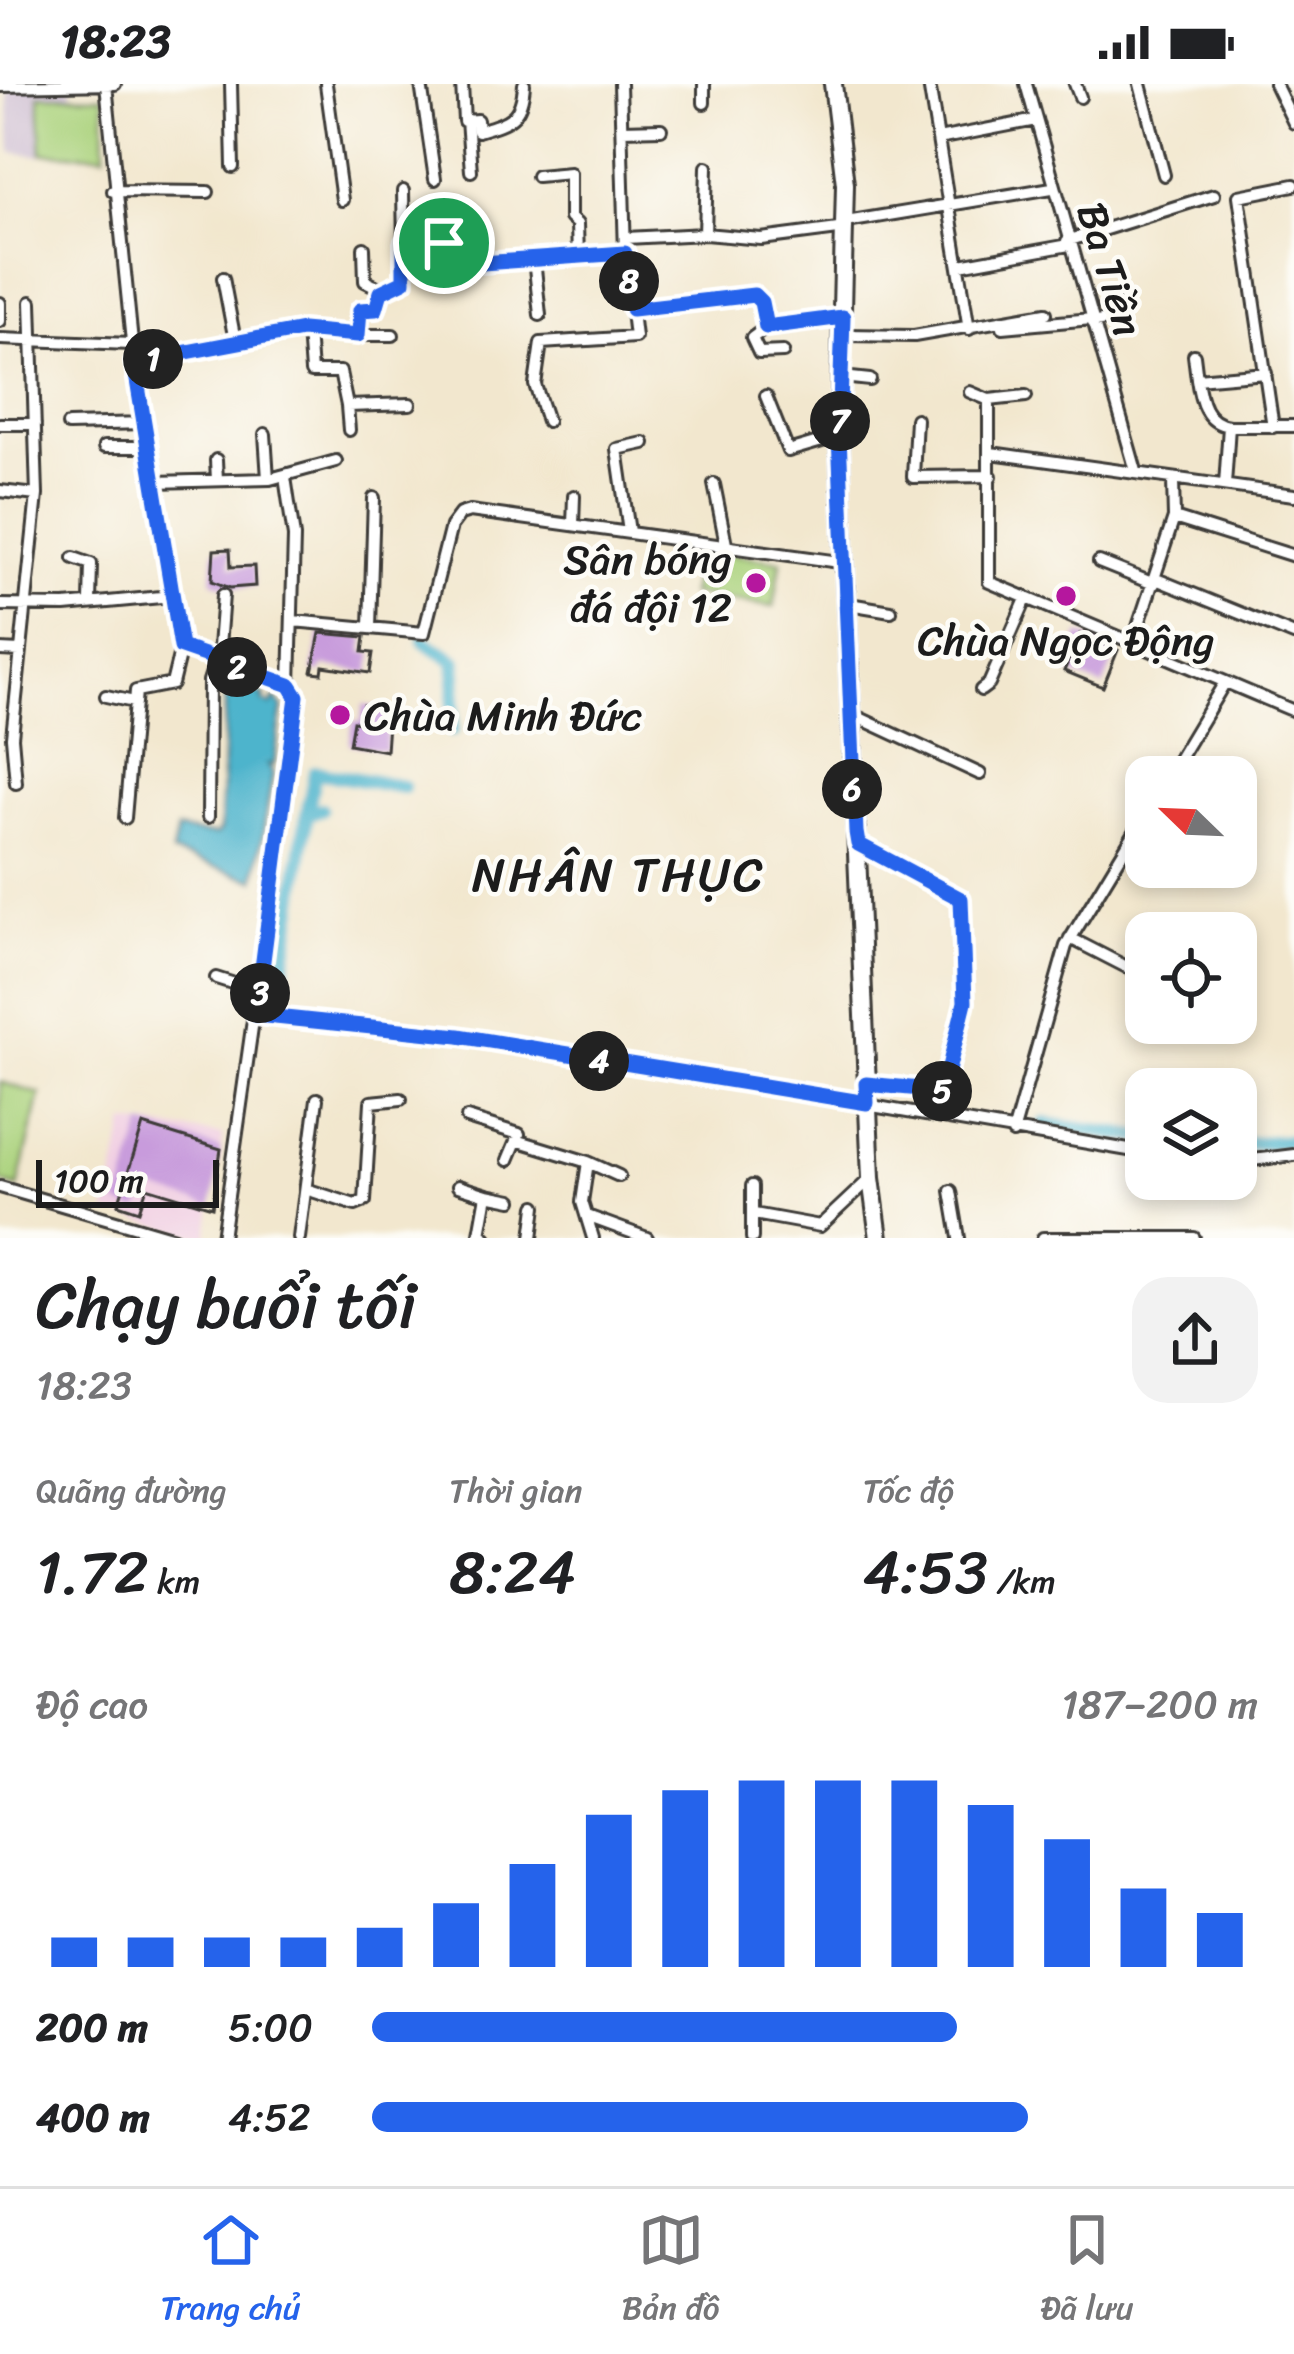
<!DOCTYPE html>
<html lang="vi">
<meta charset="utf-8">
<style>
:root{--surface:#fff;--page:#f2f2f2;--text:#202124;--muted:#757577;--line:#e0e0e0;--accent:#2563eb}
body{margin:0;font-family:Sriracha,sans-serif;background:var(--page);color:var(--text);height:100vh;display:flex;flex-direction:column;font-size:45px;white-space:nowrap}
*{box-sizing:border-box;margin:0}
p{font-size:39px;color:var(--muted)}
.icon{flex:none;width:66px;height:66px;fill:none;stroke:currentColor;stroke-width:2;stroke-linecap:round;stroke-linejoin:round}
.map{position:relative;height:1154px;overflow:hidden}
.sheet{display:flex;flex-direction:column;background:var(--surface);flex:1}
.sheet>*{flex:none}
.needle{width:78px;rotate:293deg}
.tools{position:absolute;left:1125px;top:672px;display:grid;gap:24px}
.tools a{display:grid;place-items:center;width:132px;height:132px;border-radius:24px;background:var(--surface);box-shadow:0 6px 18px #0003;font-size:60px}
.scale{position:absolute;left:36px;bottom:30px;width:183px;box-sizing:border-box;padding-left:12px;border:6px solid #1c1c1c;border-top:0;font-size:33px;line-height:42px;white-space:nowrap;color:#1c1c1c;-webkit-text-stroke:9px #fdfcf7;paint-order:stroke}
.pin{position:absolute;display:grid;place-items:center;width:102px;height:102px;color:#fff;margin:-51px;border:6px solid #fff;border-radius:50%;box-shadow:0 3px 12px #0007}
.km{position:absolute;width:60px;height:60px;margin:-30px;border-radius:50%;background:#222;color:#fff;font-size:33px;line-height:60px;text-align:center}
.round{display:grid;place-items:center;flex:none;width:126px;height:126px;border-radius:36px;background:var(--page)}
.summary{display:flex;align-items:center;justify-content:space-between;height:204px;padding:0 36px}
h1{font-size:66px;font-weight:600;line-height:90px}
.figures{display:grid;grid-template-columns:repeat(3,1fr);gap:18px;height:204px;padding:12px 36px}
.figures div{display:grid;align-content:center}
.figures b{font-size:60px;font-weight:600}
.figures small{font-size:33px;font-weight:400}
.figures p{font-size:33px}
.chart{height:336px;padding:24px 36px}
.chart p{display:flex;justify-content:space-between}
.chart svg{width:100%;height:216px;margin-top:12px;stroke:var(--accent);stroke-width:6}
ul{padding:0 36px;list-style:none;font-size:39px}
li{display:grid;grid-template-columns:192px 144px 1fr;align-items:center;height:90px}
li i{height:30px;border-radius:15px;background:var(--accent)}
.status{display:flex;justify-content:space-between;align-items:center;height:84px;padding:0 60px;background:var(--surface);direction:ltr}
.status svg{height:33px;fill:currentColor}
.dock{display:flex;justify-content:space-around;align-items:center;height:168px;border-top:3px solid var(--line);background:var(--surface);font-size:33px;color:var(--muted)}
.dock a{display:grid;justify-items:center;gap:6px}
.dock .on{color:var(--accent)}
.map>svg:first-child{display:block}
.built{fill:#f1d0e3}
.industrial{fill:#cebed1}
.green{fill:#aad27c;stroke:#63774c;stroke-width:3}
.water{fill:#4eb4cc;stroke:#356874;stroke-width:3}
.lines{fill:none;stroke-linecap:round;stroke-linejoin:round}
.canal{stroke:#4eb4cc;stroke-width:14}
.building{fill:#c89bdc}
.street-casing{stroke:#3c3a37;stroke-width:16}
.secondary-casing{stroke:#3c3a37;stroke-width:22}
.street{stroke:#fff;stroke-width:10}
.secondary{stroke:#fff;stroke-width:16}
.route-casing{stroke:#fff;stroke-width:24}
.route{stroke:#2563eb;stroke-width:15}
.poi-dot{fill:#b5179e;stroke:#fdfcf7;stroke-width:4.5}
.labels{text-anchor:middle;stroke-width:9;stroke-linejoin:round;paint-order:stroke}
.street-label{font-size:42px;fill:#1c1c1c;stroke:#fdfcf7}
.poi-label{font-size:42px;fill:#1c1c1c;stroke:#fdfcf7;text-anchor:end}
.quarter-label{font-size:48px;letter-spacing:3px;fill:#1c1c1c;stroke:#fdfcf7}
</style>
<div class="status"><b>18:23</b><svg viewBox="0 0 49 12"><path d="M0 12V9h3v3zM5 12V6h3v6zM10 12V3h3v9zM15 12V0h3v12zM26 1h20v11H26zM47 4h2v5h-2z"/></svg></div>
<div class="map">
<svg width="1294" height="1154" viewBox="0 0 1294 1154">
<rect width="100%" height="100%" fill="#fdfcf7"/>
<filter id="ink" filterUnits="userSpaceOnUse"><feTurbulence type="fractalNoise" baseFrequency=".00833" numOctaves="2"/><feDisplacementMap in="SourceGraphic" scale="24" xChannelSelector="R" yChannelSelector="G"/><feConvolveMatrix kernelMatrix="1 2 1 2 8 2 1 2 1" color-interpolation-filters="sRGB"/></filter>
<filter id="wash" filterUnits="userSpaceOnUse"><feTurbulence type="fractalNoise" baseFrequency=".004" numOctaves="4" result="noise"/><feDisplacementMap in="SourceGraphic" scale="48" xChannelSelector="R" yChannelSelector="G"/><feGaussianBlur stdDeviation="2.7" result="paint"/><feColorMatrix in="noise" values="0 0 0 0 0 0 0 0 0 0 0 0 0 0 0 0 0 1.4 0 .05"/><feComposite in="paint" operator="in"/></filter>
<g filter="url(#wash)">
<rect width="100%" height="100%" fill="#f2e7ce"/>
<!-- built -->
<path class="built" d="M126,1039L223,1051L207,1154L106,1128Z"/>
<!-- industrial -->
<path class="industrial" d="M72,0V12H39L42,72L11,68L8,2Z"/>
<!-- green -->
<path class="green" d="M39,11L104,12L105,71L42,69Z
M699,466L781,477L774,523L690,510Z
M0,998L40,1010L18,1104L0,1098Z"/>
<!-- water -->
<path class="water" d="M226,599L265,612L263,618L271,621L275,614L283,623L274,681L268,680L273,689L255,796L172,769L177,746L216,751L220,746Z"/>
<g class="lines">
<!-- canal -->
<path class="canal" d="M424,557L456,578L452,646
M333,691L403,703
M307,730L315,688L327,690
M279,917L307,730L321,725
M1044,1040L1146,1054
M1239,1060L1294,1057"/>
</g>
<g id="blocks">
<!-- building -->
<path class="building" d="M230,465L231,483L254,482L255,502L230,504L212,497L214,466Z
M320,549L365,553L363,568L373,569L370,589L323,582L322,589L312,588Z
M1080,550L1118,566L1103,603L1064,587Z
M363,621L389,625L386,667L349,660L353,637L360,638Z
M143,1041L221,1065L212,1123L147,1103L139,1127L118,1120Z"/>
</g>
</g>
<g filter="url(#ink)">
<use href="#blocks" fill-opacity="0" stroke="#3c3a37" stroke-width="3"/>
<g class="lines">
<!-- street casing -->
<g class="street-casing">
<path id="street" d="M106,0L134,278L181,563L172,600L136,607L125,734
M231,0L233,83
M326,0L342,116
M421,0L435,95
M462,0L464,37L477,36L478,47C509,38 522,35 524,0
M704,0V19
M929,0L969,245
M1026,0L1136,387
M1075,0L1080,13
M1140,0L1164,91
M1275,0L1294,39
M0,2L115,0
M467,36L471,87
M622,46L661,45
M938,55L1036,36
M537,92L570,89V134L577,140L578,172
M113,107L208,108
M403,107L404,160
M846,138L1052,104
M705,150L707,83
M626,154L705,150L761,155L846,144
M1067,157L1214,111
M460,162V117
M364,164L365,197L383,206
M534,175L540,231
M960,181L1069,161
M223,194L235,257
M0,219V237
M632,225L754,211L761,218L767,243L843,233
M1093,239L1117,233L1114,215
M767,243L752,254L759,269L783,268
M1003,243L1092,235
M308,247L311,288H340L347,322L410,320
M358,251H393
M845,251L914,252L1046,229
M0,255L131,260
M1194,271L1197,295
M134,278L302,246L358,251L360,227L376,225L381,208L404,197V160L465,162L482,179L625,169
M842,293L870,296
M970,308L989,316
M766,312L788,367L839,352
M1026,312L989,316V498L1294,627
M347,322L349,346
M916,335L913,393L991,392
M547,337L535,301L541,259L635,253L625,169L620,0
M0,340H35
M68,341L145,339
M1229,342C1205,339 1200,316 1197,295L1266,289
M1273,343L1239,112L1294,101
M265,350L268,395
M104,363H149
M991,369L1294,411
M216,376L217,396
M155,398L270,395L336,377
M714,400L727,465
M1225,401L1229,342H1294
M0,407L37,411
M1174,434L1294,472
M573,441L574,412
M629,448L617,365L644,359
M74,474L91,480L90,518
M1099,478L1154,500
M1156,495L1294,551
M849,520L891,527
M0,521L65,522L172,512
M293,537L424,549L451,442L460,430L470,427L847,479
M370,543L374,414
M1132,561L1174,434L1173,397
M181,563L290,601
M0,566L20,567
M218,576L223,511
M981,606L989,600L1026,515
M106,612L134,618
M849,629L980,690
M1168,693L1225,598
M16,699L12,653L37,411L31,218
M208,733L209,597L216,575
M858,760L961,815L965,918L943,1007L947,1031
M1070,854L1146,893
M216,894L260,908
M256,931L459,951L1146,1069
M866,1000L943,1007
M467,1034L519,1050L508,1076
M1013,1049L1066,862L1146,730
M516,1056L588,1078
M1236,1078L1294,1071
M458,1102L487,1111L480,1150L486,1154
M0,1103L174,1154
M306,1105L355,1121L365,1117L371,1018L401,1015
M951,1107L959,1154
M487,1111L512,1116
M754,1130L820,1142L871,1094
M587,1132L647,1154
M222,1154L298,620L290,601L294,453L285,393
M299,1154L317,1015
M532,1154L536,1122
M593,1154L582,1118L588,1078L619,1092
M752,1154V1102
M1043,1154H1194"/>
</g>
<!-- secondary casing -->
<g class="secondary-casing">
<path id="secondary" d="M833,0L845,100L839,352L871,1094L879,1154"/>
</g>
<!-- street -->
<use href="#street" class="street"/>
<!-- secondary -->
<use href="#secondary" class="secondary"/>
</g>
</g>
<g class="lines" filter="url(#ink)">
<!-- route casing -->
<g class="route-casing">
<path id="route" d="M444,159L475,167L482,179L625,169L632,225L754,211L761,218L766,243L843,233L839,352L856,748L858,760L961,815L965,918L943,1007L866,1000L867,1019L459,952L256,931L297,612L290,601L181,563L134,278L302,246L358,251L360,226L376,225L381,208L404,197V160Z"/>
</g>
<!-- route -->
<use href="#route" class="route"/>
</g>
<!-- markers -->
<g class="poi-dot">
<circle cx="756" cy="499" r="12"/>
<circle cx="1066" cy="512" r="12"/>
<circle cx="340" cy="631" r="12"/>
</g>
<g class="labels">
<!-- street labels -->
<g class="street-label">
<text transform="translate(1111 185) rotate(73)" y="15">Ba Tiền</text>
</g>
<!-- poi labels -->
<g class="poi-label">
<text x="732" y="490">Sân bóng<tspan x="732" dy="48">đá đội 12</tspan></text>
<text x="1066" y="571" text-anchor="middle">Chùa Ngọc Động</text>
<text x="364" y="646" text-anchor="start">Chùa Minh Đức</text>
</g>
<!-- quarter labels -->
<g class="quarter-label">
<text x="619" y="807">NHÂN THỤC</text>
</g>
</g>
</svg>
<div class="tools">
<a><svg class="needle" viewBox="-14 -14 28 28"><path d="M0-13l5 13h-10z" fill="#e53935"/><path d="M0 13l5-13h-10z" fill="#757577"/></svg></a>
<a><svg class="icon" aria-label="locate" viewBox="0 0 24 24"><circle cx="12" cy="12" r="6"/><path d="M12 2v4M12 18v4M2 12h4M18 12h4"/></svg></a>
<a><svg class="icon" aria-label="layers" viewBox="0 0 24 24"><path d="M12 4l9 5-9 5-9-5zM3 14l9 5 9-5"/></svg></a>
</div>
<div class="scale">100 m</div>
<div class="pin" style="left:444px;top:159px;background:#1e9e55"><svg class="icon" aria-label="arrive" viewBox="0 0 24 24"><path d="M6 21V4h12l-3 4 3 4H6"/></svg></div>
<b class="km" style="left:153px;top:275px">1</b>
<b class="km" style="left:237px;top:583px">2</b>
<b class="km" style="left:260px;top:909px">3</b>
<b class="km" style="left:599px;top:977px">4</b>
<b class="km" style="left:942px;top:1007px">5</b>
<b class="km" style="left:852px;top:705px">6</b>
<b class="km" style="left:840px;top:337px">7</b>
<b class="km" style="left:629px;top:197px">8</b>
</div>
<section class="sheet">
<div class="summary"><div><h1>Chạy buổi tối</h1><p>18:23</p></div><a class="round"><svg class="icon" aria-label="share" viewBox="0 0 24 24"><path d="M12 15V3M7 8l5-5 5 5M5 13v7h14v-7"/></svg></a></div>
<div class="figures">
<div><p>Quãng đường</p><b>1.72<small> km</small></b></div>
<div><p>Thời gian</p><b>8:24</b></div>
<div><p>Tốc độ</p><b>4:53<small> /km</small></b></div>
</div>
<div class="chart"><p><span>Độ cao</span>187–200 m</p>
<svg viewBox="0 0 160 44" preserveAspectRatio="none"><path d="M5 44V38M15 44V38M25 44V38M35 44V38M45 44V36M55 44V31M65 44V23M75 44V13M85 44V8M95 44V6M105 44V6M115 44V6M125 44V11M135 44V18M145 44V28M155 44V33"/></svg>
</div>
<ul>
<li><b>200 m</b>5:00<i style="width:66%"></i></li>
<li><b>400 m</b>4:52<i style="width:74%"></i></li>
</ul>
</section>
<nav class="dock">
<a class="on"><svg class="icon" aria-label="home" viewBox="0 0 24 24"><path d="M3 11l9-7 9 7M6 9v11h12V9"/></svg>Trang chủ</a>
<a><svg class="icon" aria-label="map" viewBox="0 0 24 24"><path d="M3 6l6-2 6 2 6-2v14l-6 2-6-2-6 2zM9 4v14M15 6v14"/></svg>Bản đồ</a>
<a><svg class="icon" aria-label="saved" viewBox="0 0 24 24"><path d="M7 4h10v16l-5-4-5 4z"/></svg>Đã lưu</a>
</nav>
